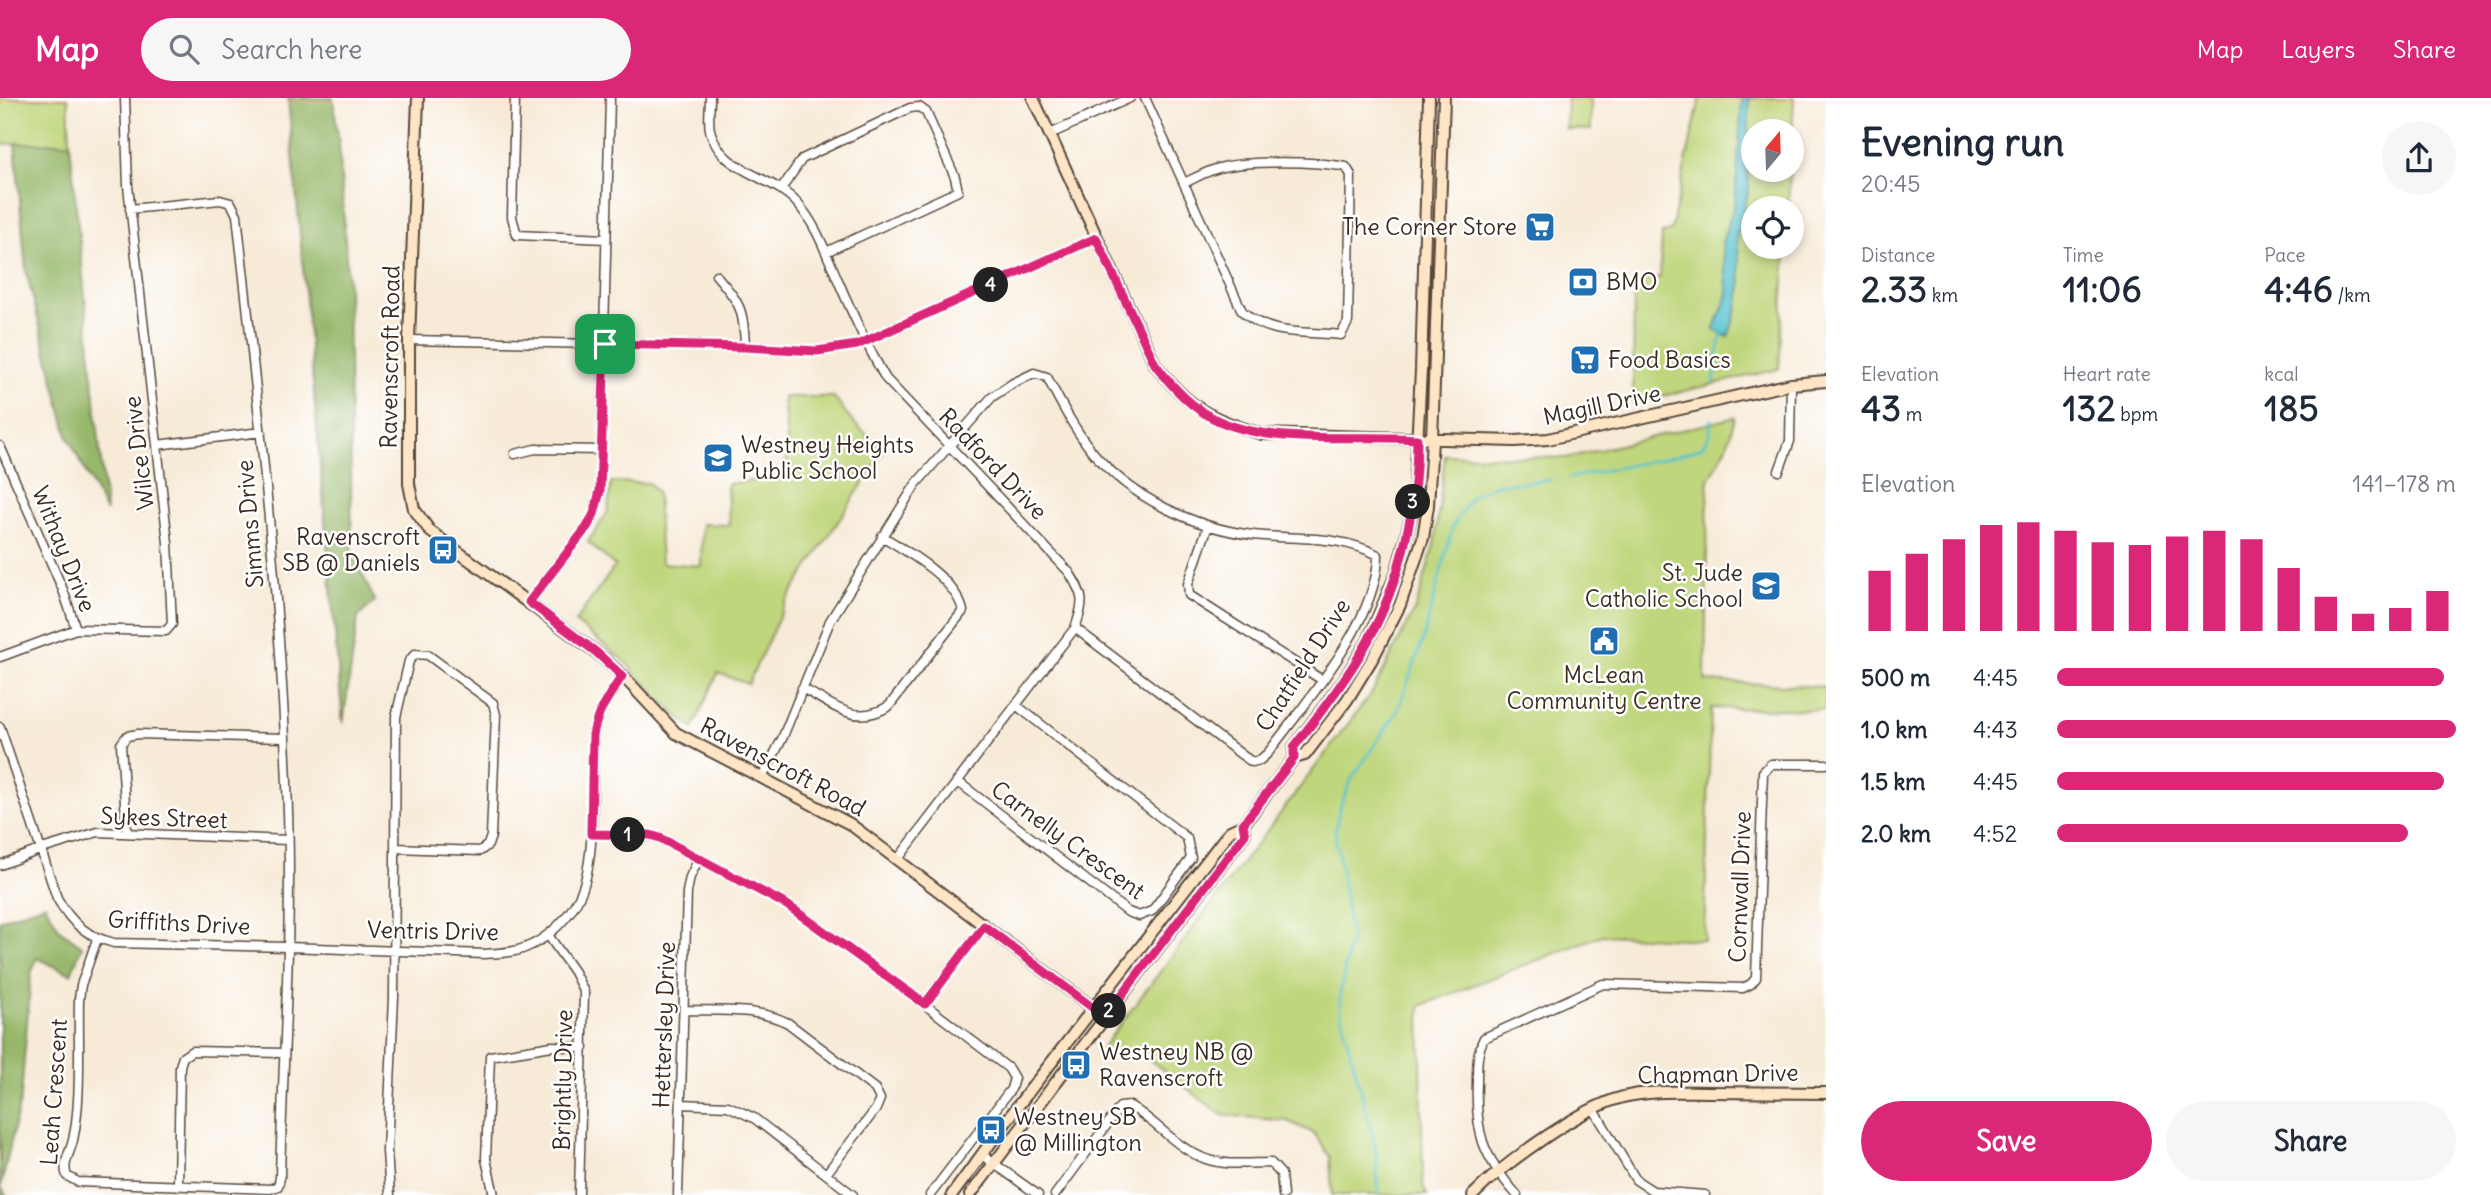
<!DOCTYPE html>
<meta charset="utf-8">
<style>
:root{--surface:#fff;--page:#f6f6f7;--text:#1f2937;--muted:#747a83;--accent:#db2777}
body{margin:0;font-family:Delius,sans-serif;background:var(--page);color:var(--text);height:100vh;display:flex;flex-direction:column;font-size:26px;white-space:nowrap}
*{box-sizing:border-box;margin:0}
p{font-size:23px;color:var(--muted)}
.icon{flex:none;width:38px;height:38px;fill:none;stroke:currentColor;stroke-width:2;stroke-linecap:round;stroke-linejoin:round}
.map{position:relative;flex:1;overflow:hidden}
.drawer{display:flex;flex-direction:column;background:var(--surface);width:665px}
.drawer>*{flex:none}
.needle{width:46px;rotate:19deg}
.controls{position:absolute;left:1741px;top:21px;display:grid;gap:14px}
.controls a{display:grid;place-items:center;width:63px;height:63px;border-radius:50%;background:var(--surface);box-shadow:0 4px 10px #0003;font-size:35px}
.pin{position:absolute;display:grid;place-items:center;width:60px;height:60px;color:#fff;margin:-30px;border-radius:14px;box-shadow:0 4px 10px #0006}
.km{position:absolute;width:35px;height:35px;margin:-18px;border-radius:50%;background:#222;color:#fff;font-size:19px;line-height:35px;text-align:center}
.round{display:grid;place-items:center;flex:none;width:74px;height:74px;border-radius:37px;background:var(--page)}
.headline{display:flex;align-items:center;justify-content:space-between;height:119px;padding:0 35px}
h1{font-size:38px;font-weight:800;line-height:52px}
.metrics{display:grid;grid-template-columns:repeat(3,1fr);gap:10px;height:119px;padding:7px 35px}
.metrics div{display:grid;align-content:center}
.metrics b{font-size:35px;font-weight:800}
.metrics small{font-size:19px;font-weight:400}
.metrics p{font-size:19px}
.chart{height:196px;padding:14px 35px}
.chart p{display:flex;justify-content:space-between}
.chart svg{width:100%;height:126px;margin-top:7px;stroke:var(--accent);stroke-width:6}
.action{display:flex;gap:14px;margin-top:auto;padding:14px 35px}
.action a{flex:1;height:80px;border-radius:42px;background:var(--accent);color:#fff;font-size:28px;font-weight:800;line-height:80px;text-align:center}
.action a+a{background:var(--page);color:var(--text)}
ul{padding:0 35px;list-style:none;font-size:23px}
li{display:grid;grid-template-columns:112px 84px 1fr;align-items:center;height:52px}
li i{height:18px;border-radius:9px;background:var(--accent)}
header{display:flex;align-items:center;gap:42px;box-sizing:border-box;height:98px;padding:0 35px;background:var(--accent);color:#fff}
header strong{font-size:33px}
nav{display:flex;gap:38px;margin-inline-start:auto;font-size:24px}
.search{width:490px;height:63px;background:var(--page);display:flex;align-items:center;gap:18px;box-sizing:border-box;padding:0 24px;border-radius:38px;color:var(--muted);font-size:26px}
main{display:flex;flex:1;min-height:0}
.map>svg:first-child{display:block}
.green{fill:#bfd67b;stroke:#7d804c;stroke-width:2}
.forest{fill:#97b76b;stroke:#697044;stroke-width:2}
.water{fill:#56c2cf;stroke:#487676;stroke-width:2}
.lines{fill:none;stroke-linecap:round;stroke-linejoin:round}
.stream{stroke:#56c2cf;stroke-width:2.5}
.street-casing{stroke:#57473a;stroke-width:11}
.secondary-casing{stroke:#57473a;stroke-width:14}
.street{stroke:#fff;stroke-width:8}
.secondary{stroke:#fde5c5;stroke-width:10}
.route-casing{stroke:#fff;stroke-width:14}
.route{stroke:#db2777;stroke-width:9}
.labels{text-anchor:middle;stroke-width:5;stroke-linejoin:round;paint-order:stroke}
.poi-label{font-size:23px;fill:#3b2a1e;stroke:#fff;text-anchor:start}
.street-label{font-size:23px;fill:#3b2a1e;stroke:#fff}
</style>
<header>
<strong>Map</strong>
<div class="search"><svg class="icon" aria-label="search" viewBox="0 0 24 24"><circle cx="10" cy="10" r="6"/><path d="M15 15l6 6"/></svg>Search here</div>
<nav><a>Map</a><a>Layers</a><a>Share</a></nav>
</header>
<main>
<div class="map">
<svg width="1826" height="1097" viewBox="0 0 1826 1097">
<rect width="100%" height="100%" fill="#fff"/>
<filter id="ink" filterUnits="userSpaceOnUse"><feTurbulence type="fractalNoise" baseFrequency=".0143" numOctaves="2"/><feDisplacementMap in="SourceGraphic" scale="14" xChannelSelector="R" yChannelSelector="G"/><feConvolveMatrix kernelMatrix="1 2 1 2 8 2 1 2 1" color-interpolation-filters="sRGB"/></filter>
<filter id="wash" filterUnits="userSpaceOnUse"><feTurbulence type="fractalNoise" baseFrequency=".00686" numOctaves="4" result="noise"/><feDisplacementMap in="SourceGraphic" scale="28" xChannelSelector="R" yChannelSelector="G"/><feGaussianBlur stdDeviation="1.57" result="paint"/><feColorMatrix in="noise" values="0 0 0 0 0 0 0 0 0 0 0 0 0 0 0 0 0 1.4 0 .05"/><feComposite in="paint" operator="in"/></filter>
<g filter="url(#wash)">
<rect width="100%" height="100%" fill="#f7ebd8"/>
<!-- green -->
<path class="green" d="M0,0H68L70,45L0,46Z
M1567,0H1591V32L1566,31Z
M1700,0H1794L1792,37V33H1754V72H1790L1788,110H1754V149H1786L1779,271L1633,305L1634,195L1646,181L1660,180L1662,135L1671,133Z
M783,299H834L852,323L884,353L787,502L748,586L718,575L693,630L675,616L623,562L575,524L615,468L588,444L608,414L611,384L649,385L657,394L661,465L701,468L702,426L729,427L727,386L786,379L787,341Z
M1735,319L1727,348L1709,382L1708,390L1705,583L1826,589V612L1711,610L1704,842L1602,837L1420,908L1423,1087L1427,1097H1332L1330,1059L1314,1035L1287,1023L1222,1017L1137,952L1100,953L1373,593L1416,509L1435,444L1445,357L1566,360Z"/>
<!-- forest -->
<path class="forest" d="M288,0H333L339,46L348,188L352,455L375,503L358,519L343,626Z
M15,45H70L106,414L68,339L26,173Z
M45,806L60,832L82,848L71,876L37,860L31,876L21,998L1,1089L6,1097H0V822Z"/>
<!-- water -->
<path class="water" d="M1742,0H1750L1747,61L1749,90L1737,138L1741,188L1737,212L1728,239L1714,232L1728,196L1722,145L1735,105Z"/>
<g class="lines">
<!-- stream -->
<path class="stream" d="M1714,285L1720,243L1723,235
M1569,380L1675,358L1701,350L1710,335L1711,321
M1378,1097L1376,1053L1370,1027L1340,914V896L1351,839L1335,735L1339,712L1351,682L1397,614L1423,542L1453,428L1471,399L1494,387L1551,382"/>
</g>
</g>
<g filter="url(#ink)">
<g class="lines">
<!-- street casing -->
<g class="street-casing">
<path id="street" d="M515,0L512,119L517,137L606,141
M710,0C710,10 708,22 710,32C720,75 771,76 797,105C816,126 826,155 837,180C852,215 867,249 886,281L1069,474C1084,498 1085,503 1075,530L898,761
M1145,0L1242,213C1269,239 1305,233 1341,237L1348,224L1351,77L1346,69C1315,63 1250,62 1219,70C1207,73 1195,80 1184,85
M1050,36L1130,0
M782,90L802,61L910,10L919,9L926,14L955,79L958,93L826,154
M716,177C740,205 744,211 745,249
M409,242L745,249L817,253L857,247L1096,140
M157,347L261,334
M0,348L63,492L76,531
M515,356L535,351L601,352
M1779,373L1790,343L1791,286
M1208,428L1188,486L1189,497L1322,582
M529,504L587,429L594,416L600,393L610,0
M0,559L76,531L166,533L172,526L168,445L128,88L125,0
M802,590C834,607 855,629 889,608L963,513C956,481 908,454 882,438
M0,629L57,800C71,825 86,838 114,845L287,849L485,856C499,855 514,855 527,849C549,840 570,819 580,797C597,761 592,679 593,637C598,611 608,599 623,578
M762,680L782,641L830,523L916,386L992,299L1013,285L1034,275L1047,279C1060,304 1073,329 1091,352C1129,399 1194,430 1253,437C1296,442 1338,436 1378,457C1378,522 1306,604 1268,655L1260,662L1252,664L1242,657L1075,530
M957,683L1128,814L1139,818L1152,813L1191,760L1187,740L1016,607
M127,735L121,646L127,638L138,636L284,640
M591,736L650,738L660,740L787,807L924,906L1008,970L1014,980L1011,991L930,1097
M0,767L42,751L98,734L288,742
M548,837L574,874L584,894L579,1097
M97,841L81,887L79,901C78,943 82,1002 73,1042C70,1056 62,1065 67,1078L78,1084L270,1091L278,1088L280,1080C283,958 292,836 288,714C282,514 259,316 237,117L231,105L220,102L130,111
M924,906L984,828
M684,912C719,913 756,909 788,925L875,991L880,1001L876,1011L826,1076
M681,1006L728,1008L754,1020L853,1097
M1593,1010L1636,1082L1653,1093L1705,1097
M982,1057L1038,1097
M178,1086L180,968L183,959L192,953L283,955
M390,1097L387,1053L394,899L396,619L409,563L415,556L428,557L493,605L496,617L491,738L488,747L480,753L395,750
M494,1097L486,1061L490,958L552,948L584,950
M678,1097L687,794L690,779L699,760
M1055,1097L1120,1009L1130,1008C1157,1024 1177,1051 1206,1061C1226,1068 1250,1065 1271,1065L1281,1076L1283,1097
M1517,1097C1482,1057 1475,1035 1477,983C1477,967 1477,954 1484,940L1603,886L1743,890L1751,886L1756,880L1763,674L1771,666H1826"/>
</g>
<!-- secondary casing -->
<g class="secondary-casing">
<path id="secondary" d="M418,0L409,242V386L414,411L430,433L446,445L596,554L623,578L676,635L850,726L1105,919
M1033,0L1155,266C1188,310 1210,321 1262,336L1515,343L1548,341L1791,286L1826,283
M1294,660V649L1344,582L1368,543L1396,476L1407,435L1414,404L1421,272L1429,0
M952,1097L1017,1009L1230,733L1243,727L1294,660L1305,657L1347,602L1374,558L1400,507L1423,440L1428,408L1432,342L1444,0
M970,1097L1245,736L1243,727
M1473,1097C1505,1065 1580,1010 1623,999C1652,992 1680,994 1708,994C1748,994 1787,995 1826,995"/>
</g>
<!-- street -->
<use href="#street" class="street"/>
<!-- secondary -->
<use href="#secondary" class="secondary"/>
</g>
</g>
<g class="lines" filter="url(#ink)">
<!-- route casing -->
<g class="route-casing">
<path id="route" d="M1096,140L1155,266C1169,285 1184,302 1204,315C1259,350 1353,336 1417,341C1417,411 1401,482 1368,543C1347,581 1320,615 1294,649V660L1243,726L1245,736L1105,919L984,828L925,906L787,807L660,740L650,737L591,736L593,637C598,611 608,600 622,578L596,554L529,504L587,429L594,416L600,393L605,246L745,249L817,253L857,247Z"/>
</g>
<!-- route -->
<use href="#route" class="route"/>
</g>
<!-- icons -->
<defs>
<g id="supermarket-square" transform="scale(1.575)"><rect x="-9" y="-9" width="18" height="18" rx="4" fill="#1f6fb2" stroke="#fff"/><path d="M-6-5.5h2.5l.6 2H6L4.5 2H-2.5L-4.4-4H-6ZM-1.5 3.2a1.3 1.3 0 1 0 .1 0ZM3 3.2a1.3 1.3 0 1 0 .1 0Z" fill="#fff"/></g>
<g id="bank-square" transform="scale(1.575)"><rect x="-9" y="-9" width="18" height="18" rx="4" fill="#1f6fb2" stroke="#fff"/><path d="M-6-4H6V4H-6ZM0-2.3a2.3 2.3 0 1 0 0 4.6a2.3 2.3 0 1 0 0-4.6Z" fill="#fff"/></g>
<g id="school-square" transform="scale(1.575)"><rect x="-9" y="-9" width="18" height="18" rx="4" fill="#1f6fb2" stroke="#fff"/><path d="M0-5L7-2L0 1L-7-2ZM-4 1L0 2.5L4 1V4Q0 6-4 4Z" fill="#fff"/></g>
<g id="bus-square" transform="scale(1.575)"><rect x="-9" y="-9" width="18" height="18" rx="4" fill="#1f6fb2" stroke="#fff"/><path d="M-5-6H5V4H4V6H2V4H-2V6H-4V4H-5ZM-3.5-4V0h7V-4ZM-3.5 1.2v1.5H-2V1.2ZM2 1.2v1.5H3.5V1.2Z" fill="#fff"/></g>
<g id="civic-square" transform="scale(1.575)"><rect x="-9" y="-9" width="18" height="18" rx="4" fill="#1f6fb2" stroke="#fff"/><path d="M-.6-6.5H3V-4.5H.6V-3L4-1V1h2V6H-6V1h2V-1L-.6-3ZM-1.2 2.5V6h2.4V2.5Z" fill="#fff"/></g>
</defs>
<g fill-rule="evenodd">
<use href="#supermarket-square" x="1540" y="129"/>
<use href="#bank-square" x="1583" y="184"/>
<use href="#supermarket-square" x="1585" y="262"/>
<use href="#school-square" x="718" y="360"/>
<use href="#bus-square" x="443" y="452"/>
<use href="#school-square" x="1766" y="488"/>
<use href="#civic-square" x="1604" y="543"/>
<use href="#bus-square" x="1076" y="967"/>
<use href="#bus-square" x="991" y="1032"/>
</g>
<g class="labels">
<!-- poi labels -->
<g class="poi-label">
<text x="1517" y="137" text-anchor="end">The Corner Store</text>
<text x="1606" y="192">BMO</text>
<text x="1608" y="270">Food Basics</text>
<text x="741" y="355">Westney Heights<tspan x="741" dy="26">Public School</tspan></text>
<text x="420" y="447" text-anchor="end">Ravenscroft<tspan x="420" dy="26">SB @ Daniels</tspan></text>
<text x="1743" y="483" text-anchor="end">St. Jude<tspan x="1743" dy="26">Catholic School</tspan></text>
<text x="1604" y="585" text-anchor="middle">McLean<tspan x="1604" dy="26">Community Centre</tspan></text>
<text x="1099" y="962">Westney NB @<tspan x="1099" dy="26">Ravenscroft</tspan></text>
<text x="1014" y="1027">Westney SB<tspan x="1014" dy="26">@ Millington</tspan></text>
</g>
<!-- street labels -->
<g class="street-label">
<text transform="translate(390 259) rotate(-89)" y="8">Ravenscroft Road</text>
<text transform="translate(1602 307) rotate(-12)" y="8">Magill Drive</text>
<text transform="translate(139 355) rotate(-97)" y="8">Wilce Drive</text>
<text transform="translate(993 366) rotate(46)" y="8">Radford Drive</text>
<text transform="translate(250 426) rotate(-95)" y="8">Simms Drive</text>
<text transform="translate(64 451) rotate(68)" y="8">Withay Drive</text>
<text transform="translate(1303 567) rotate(-57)" y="8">Chatfield Drive</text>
<text transform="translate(783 669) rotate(28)" y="8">Ravenscroft Road</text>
<text transform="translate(164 720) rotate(2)" y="8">Sykes Street</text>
<text transform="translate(1068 742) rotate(36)" y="8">Carnelly Crescent</text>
<text transform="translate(1740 789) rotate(-88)" y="8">Cornwall Drive</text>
<text transform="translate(179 825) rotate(3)" y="8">Griffiths Drive</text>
<text transform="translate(433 833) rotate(1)" y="8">Ventris Drive</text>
<text transform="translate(664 927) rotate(-88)" y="8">Hettersley Drive</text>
<text transform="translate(1718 976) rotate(-1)" y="8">Chapman Drive</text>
<text transform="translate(563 982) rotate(-89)" y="8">Brightly Drive</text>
<text transform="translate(54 994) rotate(-86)" y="8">Leah Crescent</text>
</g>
</g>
</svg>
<div class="controls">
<a><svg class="needle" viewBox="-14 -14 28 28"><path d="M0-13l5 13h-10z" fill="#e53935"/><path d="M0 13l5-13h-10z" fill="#747a83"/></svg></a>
<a><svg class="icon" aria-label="locate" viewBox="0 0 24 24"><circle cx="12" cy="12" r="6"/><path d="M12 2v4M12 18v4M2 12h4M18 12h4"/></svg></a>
</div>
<div class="pin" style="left:605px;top:246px;background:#1e9e55"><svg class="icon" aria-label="arrive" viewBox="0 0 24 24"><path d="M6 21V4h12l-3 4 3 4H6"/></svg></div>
<b class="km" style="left:628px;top:737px">1</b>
<b class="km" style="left:1109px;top:913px">2</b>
<b class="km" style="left:1413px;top:404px">3</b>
<b class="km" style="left:991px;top:187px">4</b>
</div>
<section class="drawer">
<div class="headline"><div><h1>Evening run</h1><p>20:45</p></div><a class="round"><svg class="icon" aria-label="share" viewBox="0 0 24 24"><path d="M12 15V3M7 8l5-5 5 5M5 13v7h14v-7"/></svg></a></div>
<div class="metrics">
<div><p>Distance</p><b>2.33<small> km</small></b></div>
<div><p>Time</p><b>11:06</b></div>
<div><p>Pace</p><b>4:46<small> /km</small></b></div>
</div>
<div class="metrics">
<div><p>Elevation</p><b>43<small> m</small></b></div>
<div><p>Heart rate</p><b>132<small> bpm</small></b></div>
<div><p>kcal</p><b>185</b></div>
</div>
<div class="chart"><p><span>Elevation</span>141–178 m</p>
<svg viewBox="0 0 160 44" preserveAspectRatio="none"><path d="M5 44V23M15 44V17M25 44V12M35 44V7M45 44V6M55 44V9M65 44V13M75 44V14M85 44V11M95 44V9M105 44V12M115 44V22M125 44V32M135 44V38M145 44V36M155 44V30"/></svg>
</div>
<ul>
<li><b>500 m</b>4:45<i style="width:97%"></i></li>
<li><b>1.0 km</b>4:43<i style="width:100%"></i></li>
<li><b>1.5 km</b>4:45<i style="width:97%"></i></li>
<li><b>2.0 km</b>4:52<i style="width:88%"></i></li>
</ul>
<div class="action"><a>Save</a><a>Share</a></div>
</section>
</main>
